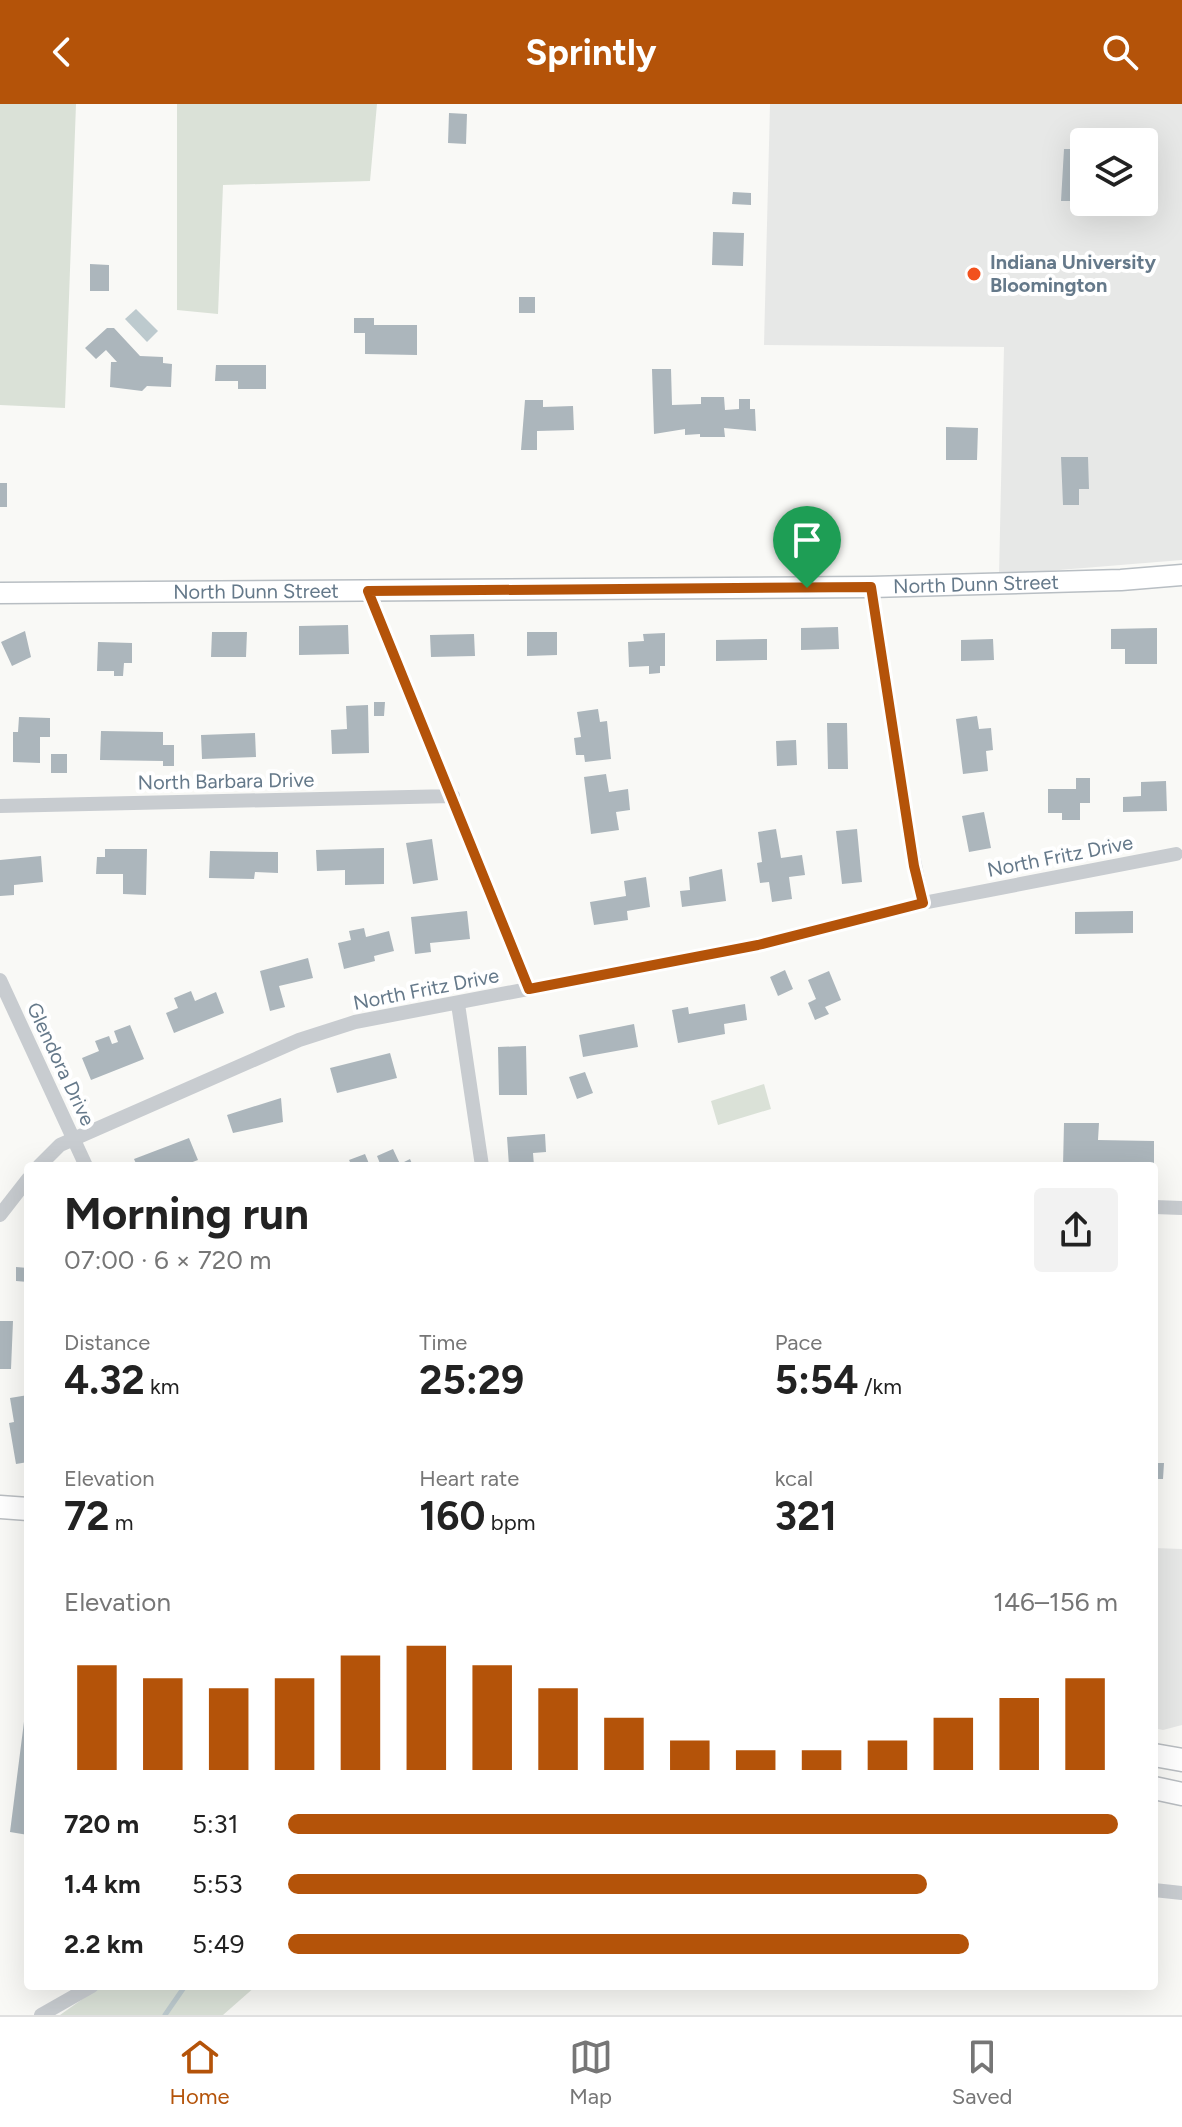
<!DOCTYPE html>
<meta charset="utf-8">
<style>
:root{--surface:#fff;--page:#f2f2f2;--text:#222;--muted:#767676;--line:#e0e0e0;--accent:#b45309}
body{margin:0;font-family:Figtree,sans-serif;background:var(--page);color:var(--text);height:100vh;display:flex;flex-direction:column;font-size:30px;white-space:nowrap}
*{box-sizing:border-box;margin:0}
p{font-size:26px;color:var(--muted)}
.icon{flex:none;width:44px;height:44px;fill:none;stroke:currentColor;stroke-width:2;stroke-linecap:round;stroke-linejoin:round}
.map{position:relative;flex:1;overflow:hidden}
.drawer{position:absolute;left:24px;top:1058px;width:1134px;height:828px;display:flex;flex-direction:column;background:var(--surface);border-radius:8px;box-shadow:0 8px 32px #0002}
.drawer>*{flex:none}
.fabs{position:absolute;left:1070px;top:24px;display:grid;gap:16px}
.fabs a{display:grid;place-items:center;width:88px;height:88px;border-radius:8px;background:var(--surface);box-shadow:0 8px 32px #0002;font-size:40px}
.pin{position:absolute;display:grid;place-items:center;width:68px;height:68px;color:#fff;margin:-82px -34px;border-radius:50% 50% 50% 0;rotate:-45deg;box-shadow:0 0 8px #0007}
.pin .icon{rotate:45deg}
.round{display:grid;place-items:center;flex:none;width:84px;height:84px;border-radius:8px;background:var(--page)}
.overview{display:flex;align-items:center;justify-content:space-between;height:136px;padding:0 40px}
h1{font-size:44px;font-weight:700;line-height:60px}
.figures{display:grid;grid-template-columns:repeat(3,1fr);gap:12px;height:136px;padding:8px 40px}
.figures div{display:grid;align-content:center}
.figures b{font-size:40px;font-weight:700}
.figures small{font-size:22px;font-weight:400}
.figures p{font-size:22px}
.chart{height:224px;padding:16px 40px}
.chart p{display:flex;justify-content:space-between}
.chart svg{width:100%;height:144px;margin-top:8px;stroke:var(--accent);stroke-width:6}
ul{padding:0 40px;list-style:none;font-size:26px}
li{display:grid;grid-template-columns:128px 96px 1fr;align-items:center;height:60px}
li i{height:20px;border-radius:10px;background:var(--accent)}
header{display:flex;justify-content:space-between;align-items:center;height:104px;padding:0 40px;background:var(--accent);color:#fff;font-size:36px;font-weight:700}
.dock{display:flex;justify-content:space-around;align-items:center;height:112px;border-top:2px solid var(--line);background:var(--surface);font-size:22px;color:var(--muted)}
.dock a{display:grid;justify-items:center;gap:4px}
.dock .on{color:var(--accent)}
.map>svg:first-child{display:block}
.built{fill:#e7e8e7;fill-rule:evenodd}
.green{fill:#dae1d7}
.water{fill:#bdcace}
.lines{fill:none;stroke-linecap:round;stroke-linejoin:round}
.stream{stroke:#bdcace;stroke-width:5}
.building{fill:#acb6bc}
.secondary-casing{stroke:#b8bec3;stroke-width:23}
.primary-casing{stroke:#b9bdc1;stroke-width:25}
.street{stroke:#c8ccd0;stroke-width:14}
.secondary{stroke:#fff;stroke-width:20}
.primary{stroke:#fff;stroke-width:22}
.route-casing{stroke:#fff;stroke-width:16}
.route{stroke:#b45309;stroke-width:10}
.poi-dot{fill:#f2511d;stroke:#fff;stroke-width:3}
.labels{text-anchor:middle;stroke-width:8;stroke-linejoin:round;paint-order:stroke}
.poi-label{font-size:20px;font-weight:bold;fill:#65798a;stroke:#fff;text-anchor:start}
.street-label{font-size:20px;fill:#65798a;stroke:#fff}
</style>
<header><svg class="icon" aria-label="back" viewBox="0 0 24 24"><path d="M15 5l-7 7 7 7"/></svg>Sprintly<svg class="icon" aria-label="search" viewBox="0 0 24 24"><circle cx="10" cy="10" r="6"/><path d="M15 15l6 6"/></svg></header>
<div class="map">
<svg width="1182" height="1911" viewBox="0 0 1182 1911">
<rect width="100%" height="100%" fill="#f9f9f6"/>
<!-- built -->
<path class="built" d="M770,0H1182V456L999,471L1004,243L764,241ZM1084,38H1144V98H1084Z
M1154,1444L1182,1445V1621L1163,1626L1154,1624Z"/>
<!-- green -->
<path class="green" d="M0,0H76L65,304L0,301Z
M177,0H377L370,77L223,81L218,210L177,206Z
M764,980L771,1005L718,1021L711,997Z
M101,1882H256L223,1911H60Z"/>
<!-- water -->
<path class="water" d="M136,205L158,227L147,238L125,215Z"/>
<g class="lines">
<!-- stream -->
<path class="stream" d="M165,1911L185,1882"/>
</g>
<!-- building -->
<path class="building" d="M449,9L467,10L466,40L448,39Z
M1064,45H1084V97H1061Z
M733,88L751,89V101L732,100Z
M713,128L744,129L743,162L712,161Z
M90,160L109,161V187H90Z
M519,193H535V209H519Z
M354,214H374V221H417V251L365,250V229H354Z
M107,224H114L140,252L163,253V259L172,260L171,283L147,282L142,287L110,283L111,258H117L106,246L96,255L85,244Z
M216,261H266V285H238V277H215Z
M652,265H671L672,301L701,300V293H724L725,306L739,305V295H750V305H755L756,327L724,324L725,333H700V330L685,331V325L654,330Z
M525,296H543V303L573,302L574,326L537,327V346H521Z
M946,323L978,324L977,356H946Z
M1061,353H1088L1089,385H1079V401H1063Z
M0,379H7V403H0Z
M348,521L349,550L299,551V522Z
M838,523L839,545L801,546V524Z
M1157,524V560H1125V545H1111V525Z
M25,527L31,553L12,562L1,538Z
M212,528H247L246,553H211Z
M527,528H557V551L527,552Z
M665,529V562H660V569L649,570V562L629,563L628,538L644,537L643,530Z
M474,530L475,552L431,553L430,531Z
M767,535V556L716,557V536Z
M993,535L994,556L961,557V536Z
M98,538L132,539V559H124L123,572H114V567H97Z
M374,598H385L384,612H374Z
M368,601L369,649L332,650L331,626L347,625L346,602Z
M598,605L600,618L607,617L611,655L585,658L584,651H576L574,634L581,633L577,608Z
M977,612L979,625L991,624L993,646L986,647L988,667L963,670L956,615Z
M19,613L50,614V633H40V659L13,658V628H18Z
M827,619H847L848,665H828Z
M101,627L163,628V641H174V662H163V657L100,656Z
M255,629L256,653L202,655L201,631Z
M796,636L797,661L777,662L776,637Z
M51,650H67V669H51Z
M606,670L609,688L628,685L630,706L616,708L619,726L591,730L584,673Z
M1076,674H1090V699H1080V716H1062V709H1048V685H1076Z
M1166,677L1167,707L1123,708V693L1141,692V678Z
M984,708L991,744L969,748L962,712Z
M776,725L781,754L802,751L805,771L789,773L792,795L772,798L769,778L760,779L757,759L762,758L758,728Z
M857,725L862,778L842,780L836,727Z
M432,735L438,776L413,780L406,739Z
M384,744V780L345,781V766L317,767L316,746Z
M105,745H147L146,791L123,790V770H96L97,753H105Z
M210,747L278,748V769L255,768L254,775L209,774Z
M41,752L43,778L14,781V791L0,792V756Z
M722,765L726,797L682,803L680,787L690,786L689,773Z
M646,773L650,803L627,807L628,816L594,821L590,798L626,792L624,777Z
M467,807L470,835L430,839L431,848L415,850L411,813Z
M1133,807V829L1075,830V808Z
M364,824L366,833L389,827L394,847L374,852L375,857L344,865L338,839L351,836L349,827Z
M308,854L313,874L279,882L285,903L270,907L260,867Z
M785,866L793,885L778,892L770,873Z
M829,867L841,896L825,903L829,910L815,916L808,899L816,895L808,876Z
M191,887L195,897L216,888L224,909L174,929L166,909L178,904L174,894Z
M745,900L747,916L724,920L725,930L678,939L672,906L688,903L689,910Z
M634,920L638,943L583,953L579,931Z
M130,921L144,955L91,976L82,954L99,947L95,937L109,932L112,940L118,938L114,927Z
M526,942L527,991H499L498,943Z
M390,949L397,974L337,989L330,964Z
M585,968L593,989L577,995L569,973Z
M281,994L283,1018L233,1029L227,1011Z
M1064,1019H1099L1098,1036L1154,1037V1062H1063Z
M545,1030L546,1048L533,1049L534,1062H509L507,1033Z
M189,1034L198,1056L182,1062H137L134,1055Z
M393,1045L400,1060L410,1055L413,1062H381L377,1052Z
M365,1050L370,1062H352L349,1056Z
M1154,1143H1158L1157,1172H1154Z
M16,1163L28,1164V1178L16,1177Z
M0,1217H13L11,1265H0Z
M28,1291V1358L16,1360L9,1319L14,1318L10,1294Z
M1154,1359H1164L1163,1375H1154Z
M1154,1526H1157V1564H1154Z
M26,1602H28V1731L10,1728Z"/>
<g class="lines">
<!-- secondary casing -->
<g class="secondary-casing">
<g id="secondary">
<path id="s1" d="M0,489L871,483L1121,476L1182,471"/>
</g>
</g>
<!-- primary casing -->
<g class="primary-casing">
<path id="primary" d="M0,1403L28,1405
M1154,1651L1182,1656
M1154,1684L1182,1690"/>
</g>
<!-- street -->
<path class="street" d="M871,483L911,742L923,799
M368,487L529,885
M0,702L453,692
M0,876L86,1062
M458,900L482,1062
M39,1062L60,1041L299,936L355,918L758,841L923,799L1176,750
M1154,1103L1182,1104
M0,1111L28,1075
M1154,1786L1182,1789
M41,1911L92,1882"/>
<!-- secondary -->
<use href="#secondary" class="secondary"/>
<!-- primary -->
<use href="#primary" class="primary"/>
</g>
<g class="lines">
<!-- route casing -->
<g class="route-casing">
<path id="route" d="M871,483L914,762L923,799L758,841L529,885L368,487Z"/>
</g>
<!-- route -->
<use href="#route" class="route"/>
</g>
<!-- markers -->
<circle class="poi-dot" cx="974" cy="170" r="8"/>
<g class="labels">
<!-- poi labels -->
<g class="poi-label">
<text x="990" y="165">Indiana University<tspan x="990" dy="23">Bloomington</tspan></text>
</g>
<!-- street labels -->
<g class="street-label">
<text dy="7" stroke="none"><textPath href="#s1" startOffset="976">North Dunn Street</textPath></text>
<text dy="7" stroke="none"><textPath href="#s1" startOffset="256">North Dunn Street</textPath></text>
<text transform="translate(226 677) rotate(-1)" y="7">North Barbara Drive</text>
<text transform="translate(1060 752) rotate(-11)" y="7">North Fritz Drive</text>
<text transform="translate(426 885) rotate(-11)" y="7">North Fritz Drive</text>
<text transform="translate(61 960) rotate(65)" y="7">Glendora Drive</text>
</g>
</g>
</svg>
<div class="fabs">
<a><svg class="icon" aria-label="layers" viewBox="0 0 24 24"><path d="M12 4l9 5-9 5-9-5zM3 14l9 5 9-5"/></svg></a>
</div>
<div class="pin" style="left:807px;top:484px;background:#1e9e55"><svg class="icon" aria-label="arrive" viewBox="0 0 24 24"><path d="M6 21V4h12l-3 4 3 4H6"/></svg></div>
<section class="drawer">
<div class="overview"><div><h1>Morning run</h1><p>07:00 · 6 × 720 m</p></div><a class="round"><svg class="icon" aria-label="share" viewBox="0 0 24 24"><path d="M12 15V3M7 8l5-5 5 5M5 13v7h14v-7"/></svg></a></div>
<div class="figures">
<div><p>Distance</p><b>4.32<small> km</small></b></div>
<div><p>Time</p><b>25:29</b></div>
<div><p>Pace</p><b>5:54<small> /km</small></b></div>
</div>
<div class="figures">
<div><p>Elevation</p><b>72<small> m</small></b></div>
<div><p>Heart rate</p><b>160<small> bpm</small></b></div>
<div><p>kcal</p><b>321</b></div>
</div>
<div class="chart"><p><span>Elevation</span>146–156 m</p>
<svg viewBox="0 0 160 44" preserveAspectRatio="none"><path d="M5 44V12M15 44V16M25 44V19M35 44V16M45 44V9M55 44V6M65 44V12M75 44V19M85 44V28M95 44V35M105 44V38M115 44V38M125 44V35M135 44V28M145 44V22M155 44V16"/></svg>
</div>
<ul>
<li><b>720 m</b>5:31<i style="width:100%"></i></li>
<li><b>1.4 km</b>5:53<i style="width:77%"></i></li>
<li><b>2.2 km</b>5:49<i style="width:82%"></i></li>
</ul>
</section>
</div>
<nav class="dock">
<a class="on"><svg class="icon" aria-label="home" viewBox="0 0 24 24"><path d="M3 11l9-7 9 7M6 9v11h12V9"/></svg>Home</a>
<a><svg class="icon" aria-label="map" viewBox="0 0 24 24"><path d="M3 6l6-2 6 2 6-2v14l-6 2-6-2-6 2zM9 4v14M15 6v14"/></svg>Map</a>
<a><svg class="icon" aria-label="saved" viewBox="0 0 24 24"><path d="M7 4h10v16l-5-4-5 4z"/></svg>Saved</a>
</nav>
